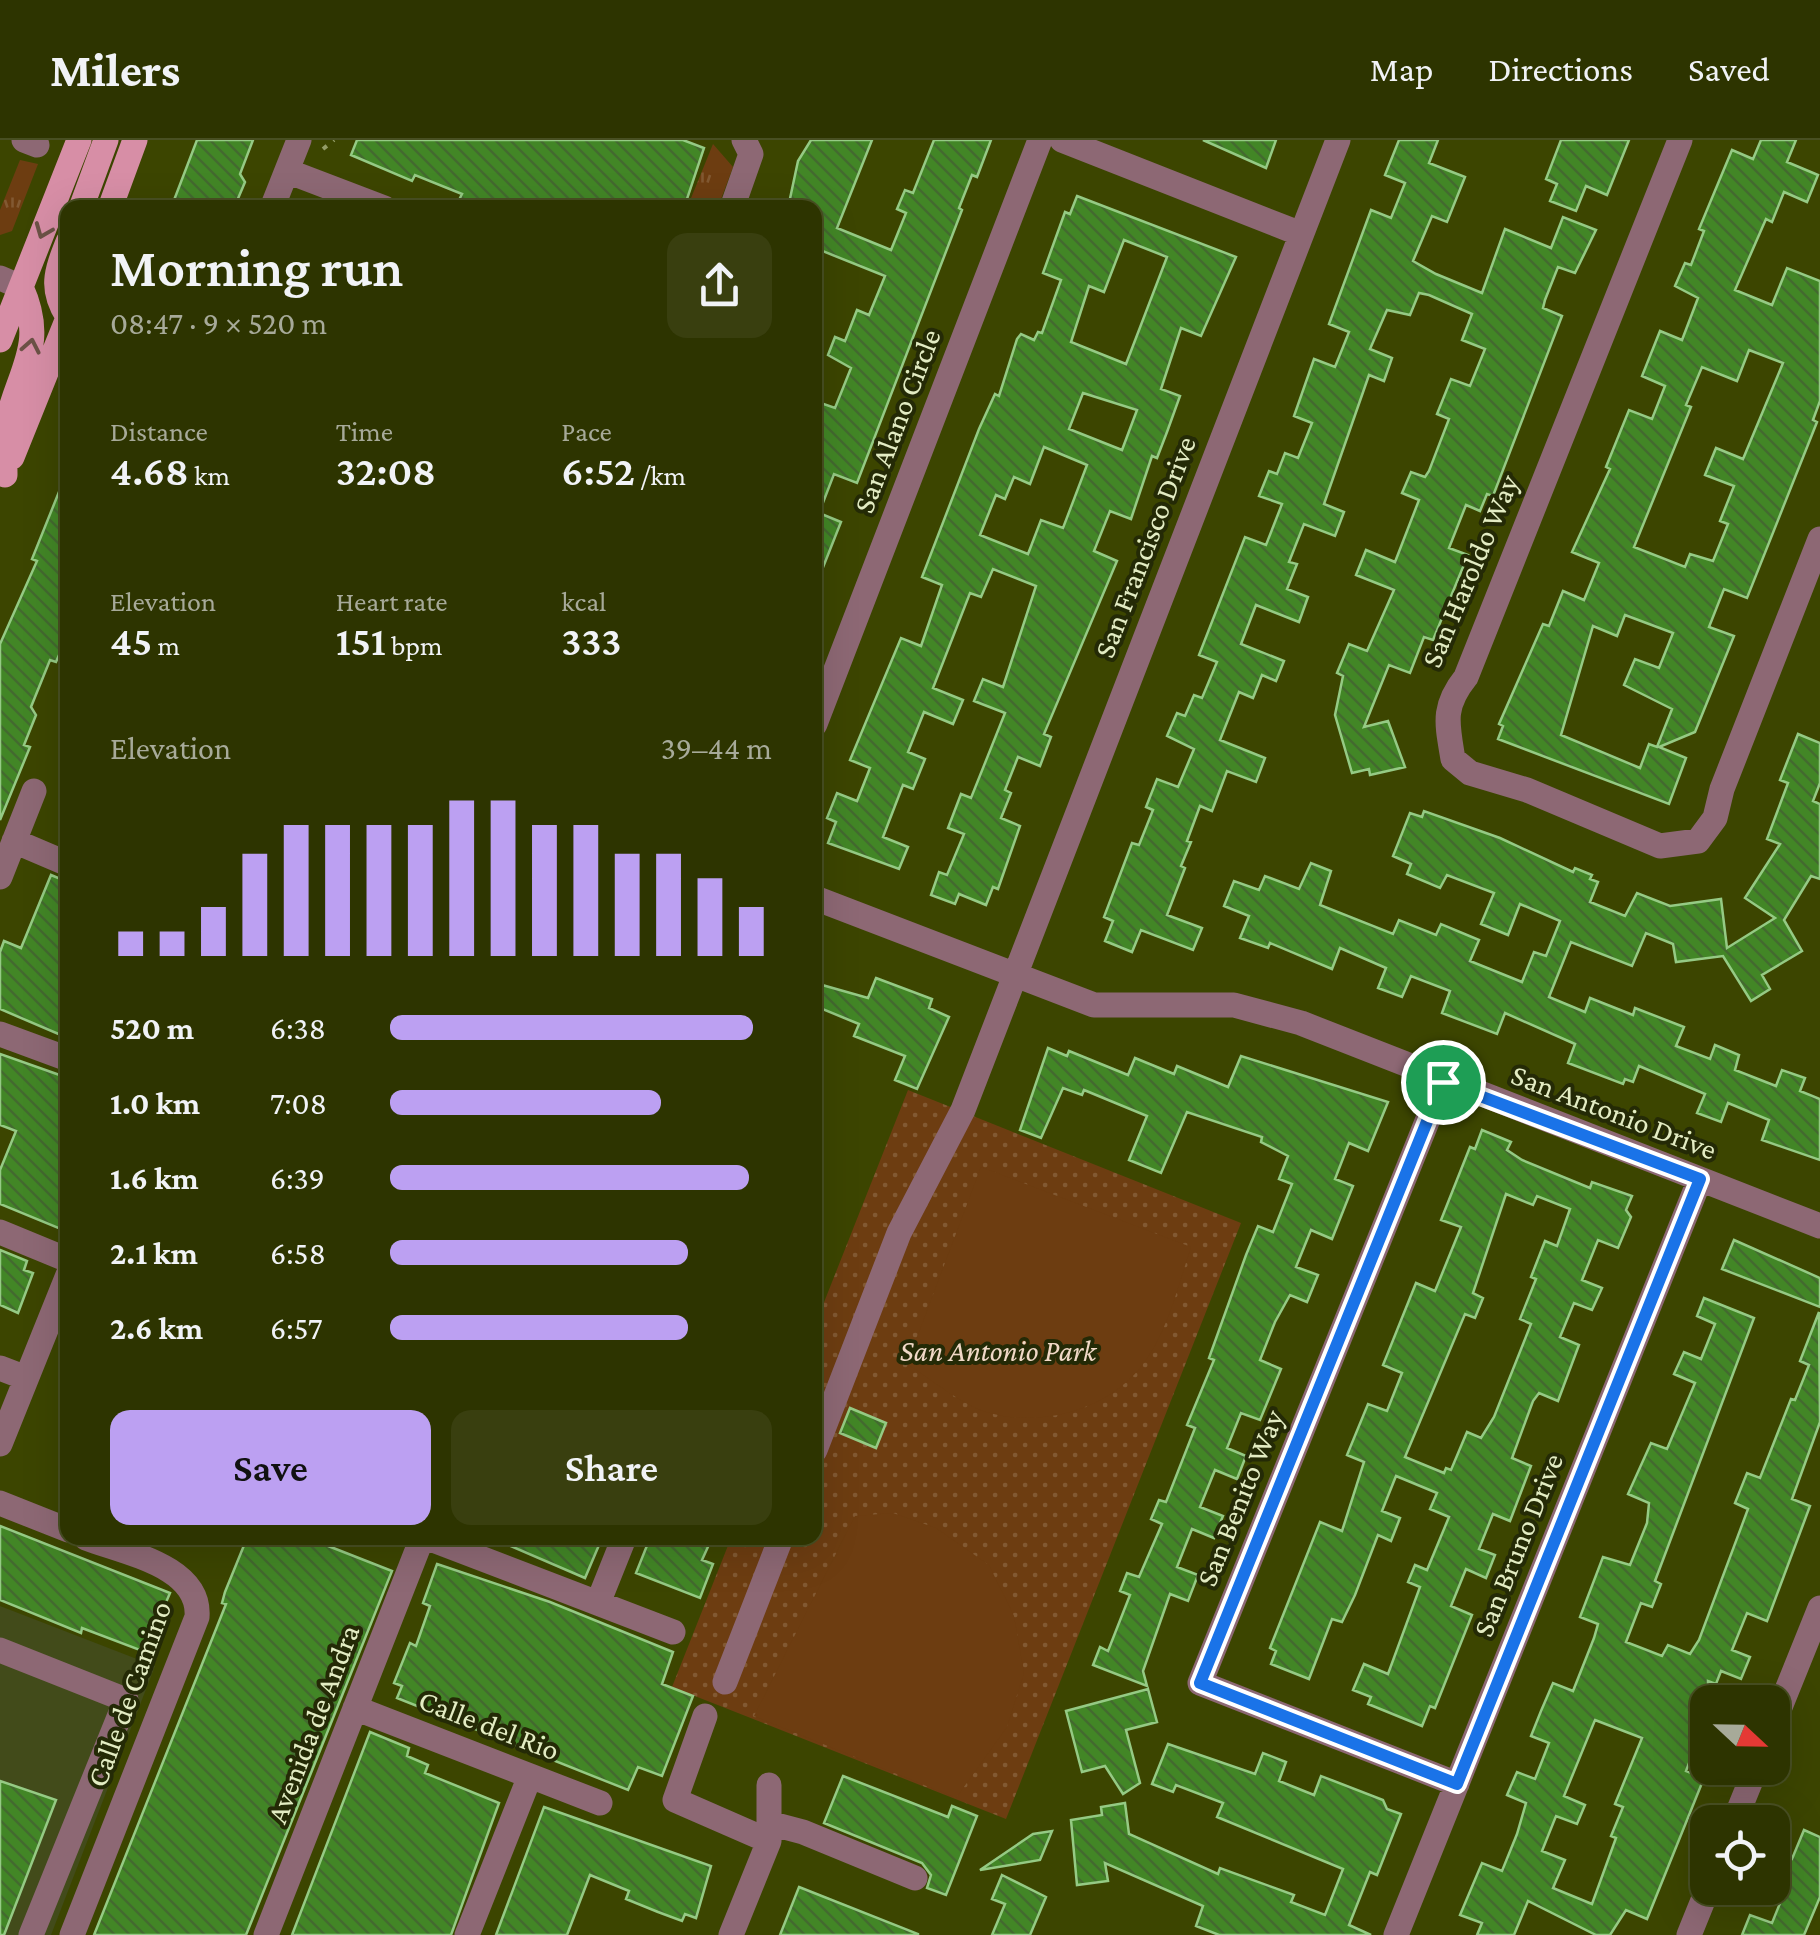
<!DOCTYPE html>
<meta charset="utf-8">
<style>
:root{--surface:#2d3400;--page:#393f0f;--text:#f1f3f6;--muted:#a7aa99;--line:#484f22;--accent:#bca0f2}
body{margin:0;font-family:"Crimson Pro",serif;background:var(--page);color:var(--text);height:100vh;display:flex;flex-direction:column;font-size:38px;white-space:nowrap}
*{box-sizing:border-box;margin:0}
p{font-size:32px;color:var(--muted)}
.icon{flex:none;width:55px;height:55px;fill:none;stroke:currentColor;stroke-width:2;stroke-linecap:round;stroke-linejoin:round}
.map{position:relative;flex:1;overflow:hidden}
.panel{position:absolute;left:60px;top:60px;width:762px;height:1345px;display:flex;flex-direction:column;background:var(--surface);border-radius:20px;box-shadow:0 10px 40px #0002,0 0 0 2px var(--line)}
.panel>*{flex:none}
.needle{width:65px;rotate:112deg}
.tools{position:absolute;left:1690px;top:1545px;display:grid;gap:20px}
.tools a{display:grid;place-items:center;width:100px;height:100px;border-radius:20px;background:var(--surface);box-shadow:0 10px 40px #0002,0 0 0 2px var(--line);font-size:50px}
.pin{position:absolute;display:grid;place-items:center;width:85px;height:85px;color:#fff;margin:-42px;border:5px solid #fff;border-radius:50%;box-shadow:0 2px 10px #0007}
.round{display:grid;place-items:center;flex:none;width:105px;height:105px;border-radius:20px;background:var(--page)}
.summary{display:flex;align-items:center;justify-content:space-between;height:170px;padding:0 50px}
h1{font-size:55px;font-weight:600;line-height:75px}
.stats{display:grid;grid-template-columns:repeat(3,1fr);gap:15px;height:170px;padding:10px 50px}
.stats div{display:grid;align-content:center}
.stats b{font-size:42px;font-weight:600}
.stats small{font-size:28px;font-weight:400}
.stats p{font-size:28px}
.chart{height:280px;padding:20px 50px}
.chart p{display:flex;justify-content:space-between}
.chart svg{width:100%;height:180px;margin-top:10px;stroke:var(--accent);stroke-width:6}
.action{display:flex;gap:20px;margin-top:auto;padding:20px 50px}
.action a{flex:1;height:115px;border-radius:20px;background:var(--accent);color:#111;font-size:40px;font-weight:600;line-height:115px;text-align:center}
.action a+a{background:var(--page);color:var(--text)}
ul{padding:0 50px;list-style:none;font-size:32px}
li{display:grid;grid-template-columns:160px 120px 1fr;align-items:center;height:75px}
li i{height:25px;border-radius:12px;background:var(--accent)}
header{display:flex;align-items:center;gap:60px;box-sizing:border-box;height:140px;padding:0 50px;background:var(--surface);border-bottom:2px solid var(--line)}
header strong{font-size:48px}
nav{display:flex;gap:55px;margin-inline-start:auto;font-size:35px}
.map>svg:first-child{display:block}
.built{fill:#424b1a}
.grass{fill:url(#grass-tufts)}
.park{fill:url(#park-dots)}
.pitch{fill:#6d3d11}
.building{fill:url(#building-back-hatch);stroke:#95ca84;stroke-width:2.5;fill-rule:evenodd}
.lines{fill:none;stroke-linecap:round;stroke-linejoin:round}
.path{stroke:#939c66;stroke-width:4;stroke-dasharray:5 8;stroke-linecap:butt}
.minor{stroke:#8d6874;stroke-width:25}
.major{stroke:#d78ea6;stroke-width:25}
.oneway{stroke:#6c5246}
.route-casing{stroke:#fff;stroke-width:20}
.route{stroke:#1a73e8;stroke-width:12}
.labels{text-anchor:middle;stroke-width:8;stroke-linejoin:round;paint-order:stroke}
.street-label{font-size:30px;fill:#e3ecc3;stroke:#242a06}
.park-label{font-size:30px;font-style:italic;fill:#f1d9c7;stroke:#242a06}
</style>
<header>
<strong>Milers</strong>
<nav><a>Map</a><a>Directions</a><a>Saved</a></nav>
</header>
<div class="map">
<svg width="1820" height="1795" viewBox="0 0 1820 1795">
<defs>
<pattern id="grass-tufts" width="24" height="20" patternUnits="userSpaceOnUse" patternTransform="scale(2.5)"><rect width="24" height="20" fill="#6d3d11"/><path d="M3 7l-1-3M5 7V3M7 7l1-3M15 17l-1-3M17 17v-4M19 17l1-3" fill="none" stroke="#825932"/></pattern>
<pattern id="park-dots" width="8" height="8" patternUnits="userSpaceOnUse" patternTransform="scale(2.5)"><rect width="8" height="8" fill="#6d3d11"/><path d="M2 2h.1M6 6h.1" fill="none" stroke="#825932" stroke-width="1.8" stroke-linecap="round"/></pattern>
<pattern id="building-back-hatch" width="6" height="6" patternUnits="userSpaceOnUse" patternTransform="scale(2.5)"><rect width="6" height="6" fill="#428626"/><path d="M-1 5l2 2M0 0l6 6M5-1l2 2" fill="none" stroke="#436a2f"/></pattern>
</defs>
<rect width="100%" height="100%" fill="#3c4500"/>
<!-- built -->
<path class="built" d="M0,1466L155,1526L51,1795H0Z"/>
<!-- grass -->
<path class="grass" d="M713,4L733,27L718,67L687,68Z
M20,20L38,24L12,91L0,95V70Z"/>
<!-- park -->
<path class="park" d="M908,950L1241,1083L1006,1679L672,1547L731,1398H815V1185Z"/>
<!-- pitch -->
<path class="pitch" d="M981,1027L1191,1107C1178,1146 1167,1195 1140,1228C1105,1271 1039,1288 986,1272C959,1263 931,1239 907,1224Z
M893,1373L936,1388L989,1425L1014,1476L1024,1533L1007,1587L956,1658L754,1576L855,1376Z"/>
<!-- building -->
<path class="building" d="M197,0H253L240,34L245,42L234,68H171Z
M357,0H683L704,8L684,68H478L459,60L462,54L415,35L412,41L351,15Z
M811,0H872L837,88L891,110L906,73L897,69L905,50L913,53L934,0H991L977,37L972,35L959,68L962,70L857,343L834,334L819,373L841,382L816,445L815,261L835,268L851,228L828,215L835,197L845,201L857,170L869,175L885,136L815,108V68H788L798,21Z
M1203,0H1276L1266,28Z
M1399,0H1438L1429,23L1465,37L1447,82L1432,76L1413,121L1436,134L1482,153L1505,89L1551,108L1563,77L1596,90L1575,133L1558,127L1545,160L1543,168L1562,176L1493,356L1487,354L1480,371L1466,365L1449,408L1468,415L1433,500L1424,497L1410,533L1389,525L1364,587L1388,581L1405,627L1370,635L1369,629L1352,633L1335,575L1343,536L1337,533L1349,504L1367,511L1394,450L1356,435L1366,410L1395,422L1419,360L1402,353L1411,332L1425,337L1429,331L1449,279L1437,274L1451,239L1470,246L1485,209L1462,200L1472,174L1429,155L1419,153L1410,175L1387,170L1370,209L1392,218L1384,241L1369,235L1324,364L1344,372L1335,396L1304,384L1289,422L1297,424L1287,449L1308,457L1299,482L1256,465L1241,504L1284,521L1276,541L1262,535L1253,558L1239,552L1220,600L1265,618L1256,642L1227,631L1212,671L1200,666L1187,701L1191,702L1181,726L1185,728L1167,775L1202,788L1193,810L1141,790L1132,812L1105,801L1113,781L1104,777L1132,703L1139,705L1153,670L1146,667L1157,639L1178,647L1194,609L1167,596L1177,573L1185,576L1194,555L1202,558L1217,522L1199,515L1245,397L1266,405L1282,364L1259,356L1269,331L1277,334L1285,313L1298,318L1312,283L1294,276L1314,219L1335,227L1349,192L1329,184L1371,70L1391,78L1405,43L1385,35Z
M1561,0H1629L1607,55L1586,46L1576,71L1550,61L1557,44L1546,39Z
M1761,0H1796L1787,22L1818,35L1807,62L1784,52L1772,82L1766,79L1735,150L1772,165L1787,128L1820,141V261L1813,280L1817,282L1747,458L1724,449L1709,487L1734,496L1695,592L1659,607L1686,618L1669,664L1498,599L1503,586L1499,584L1543,484L1549,486L1563,451L1584,460L1599,423L1572,412L1610,329L1606,327L1629,270L1652,279L1665,246L1642,236L1660,191L1682,200L1698,158L1675,146L1685,123L1691,125L1704,91L1699,89L1732,10L1753,19ZM1749,210L1783,223L1743,319L1716,308L1705,335L1734,346L1720,381L1728,384L1713,421L1690,414L1685,427L1634,407L1691,267L1686,265L1702,227L1737,241ZM1625,475L1673,493L1659,528L1635,519L1624,545L1672,569L1657,607L1649,604L1640,628L1561,595L1593,486L1617,496Z
M1077,56L1236,117L1201,196L1181,188L1161,249L1180,256L1167,292L1157,318L1152,316L1131,379L1110,371L1094,411L1117,421L1044,594L1051,597L1040,626L1018,617L1005,650L1011,653L1001,678L1020,686L998,749L993,747L986,765L959,754L955,764L931,755L939,732L947,735L964,694L948,688L961,654L971,658L1005,573L974,561L983,539L1003,547L1036,446L993,429L981,457L970,453L933,548L963,560L953,584L924,572L908,612L925,619L913,649L903,645L883,697L908,707L899,729L828,703L836,682L827,678L837,653L857,661L870,628L850,620L901,498L921,506L942,445L922,437L979,289L995,254L999,256L1017,199L1021,194L1034,200L1038,192L1042,193L1061,140L1043,133L1065,72L1070,74ZM1124,100L1167,117L1126,224L1071,202L1089,146L1104,152ZM1083,253L1137,270L1122,310L1069,289ZM1044,307L1087,325L1063,388L1041,380L1028,414L980,395L996,355L1005,359L1014,337L1030,344Z
M67,332L68,494L56,522L50,520L31,567L36,575L24,605L30,607L0,680V504L37,421L32,419Z
M1798,594L1820,603V643L1813,661L1820,664V739L1811,736L1784,780L1802,811L1762,835L1770,849L1751,861L1723,816L1676,822L1673,804L1646,793L1632,826L1571,802L1549,857L1585,872L1590,858L1633,875L1635,868L1684,887L1676,906L1710,919L1715,905L1739,915L1735,930L1776,946L1782,930L1805,938L1800,951L1820,959V1020L1762,1000L1769,980L1728,963L1721,982L1697,973L1705,954L1639,926L1633,942L1625,939L1623,944L1568,923L1575,904L1505,873L1497,894L1442,873L1450,851L1411,836L1402,857L1378,848L1386,828L1340,808L1332,829L1270,803L1268,808L1240,798L1249,776L1224,766L1234,741L1259,750L1265,736L1299,749L1311,723L1331,731L1320,765L1393,794L1399,780L1436,795L1441,784L1479,800L1470,821L1522,842L1534,812L1546,816L1560,781L1520,764L1508,795L1481,784L1494,753L1447,735L1440,748L1407,734L1411,724L1393,716L1410,673L1422,677L1424,671L1500,698L1573,732L1575,728L1592,735L1590,739L1598,742L1590,762L1625,776L1637,753L1670,766L1721,759L1727,808L1775,778L1745,758L1780,704L1767,699L1788,643L1780,640Z
M51,735L68,742V898L0,869V812L4,801L21,808Z
M876,838L932,859L929,868L949,877L917,949L895,940L905,916L854,896L859,884L815,866V843L868,858Z
M1048,908L1067,916L1069,911L1128,935L1135,918L1174,934L1177,926L1228,947L1241,916L1388,962L1368,1011L1349,1003L1335,1039L1353,1046L1332,1099L1311,1090L1296,1127L1318,1135L1307,1162L1290,1155L1275,1182L1260,1220L1281,1229L1260,1280L1241,1273L1227,1308L1246,1316L1237,1339L1215,1330L1200,1367L1223,1376L1214,1398L1192,1389L1177,1427L1198,1435L1188,1461L1170,1454L1143,1531L1147,1546L1093,1525L1100,1507L1108,1511L1130,1455L1120,1451L1127,1433L1139,1437L1162,1384L1151,1379L1159,1360L1166,1362L1195,1288L1187,1285L1214,1220L1209,1218L1246,1115L1258,1086L1273,1092L1292,1044L1279,1039L1288,1016L1261,1002L1262,997L1187,972L1161,1033L1129,1020L1147,976L1084,950L1082,955L1063,948L1041,998L1020,990Z
M0,914L68,938V1092L0,1064V1030L16,991L0,985Z
M1482,990L1511,1002L1507,1010L1522,1020L1590,1048L1592,1042L1632,1056L1626,1070L1631,1077L1618,1108L1598,1100L1582,1140L1602,1148L1592,1170L1574,1163L1560,1197L1579,1205L1558,1261L1539,1253L1533,1261L1512,1318L1531,1326L1510,1381L1493,1374L1479,1409L1495,1415L1486,1438L1466,1429L1451,1466L1472,1475L1435,1568L1430,1566L1422,1586L1368,1564L1371,1557L1353,1550L1364,1524L1388,1534L1420,1447L1408,1442L1415,1425L1427,1430L1449,1377L1430,1369L1437,1353L1396,1336L1382,1371L1400,1378L1391,1401L1378,1395L1355,1455L1342,1482L1332,1479L1309,1539L1271,1524L1276,1511L1270,1508L1320,1382L1342,1391L1364,1322L1347,1315L1368,1264L1387,1271L1402,1233L1383,1225L1416,1143L1435,1151L1461,1087L1441,1080L1470,1007L1475,1009ZM1506,1054L1533,1065L1537,1056L1570,1069L1557,1106L1545,1101L1531,1137L1536,1139L1520,1179L1531,1184L1494,1277L1481,1298L1467,1292L1451,1330L1446,1328L1444,1333L1405,1317L1465,1174L1475,1178L1483,1158L1473,1153Z
M1734,1100L1820,1138V1167L1722,1129Z
M0,1110L27,1121L24,1130L33,1133L18,1173L0,1165Z
M1704,1158L1754,1178L1655,1441L1661,1444L1652,1467L1641,1463L1626,1502L1662,1516L1668,1505L1690,1514L1699,1500L1748,1369L1735,1363L1747,1333L1760,1338L1791,1259L1795,1260L1809,1225L1800,1221L1819,1172L1820,1282L1792,1359L1810,1366L1767,1481L1747,1473L1732,1510L1750,1517L1741,1539L1721,1531L1716,1544L1708,1541V1597L1700,1594L1686,1631L1704,1638L1647,1779L1626,1770L1610,1795H1596L1528,1761L1514,1795H1477L1482,1783L1460,1775L1482,1723L1502,1731L1517,1694L1526,1663L1507,1655L1517,1632L1535,1639L1549,1603L1531,1596L1541,1571L1553,1543L1573,1551L1594,1498L1598,1484L1580,1477L1603,1417L1630,1425L1647,1383L1649,1363L1628,1354L1651,1303L1667,1309L1695,1243L1674,1234L1684,1212L1701,1219L1715,1184L1697,1176ZM1595,1580L1642,1598L1615,1664L1623,1667L1611,1696L1616,1698L1592,1764L1553,1748L1565,1720L1542,1711L1556,1676L1577,1684L1585,1665L1564,1656Z
M850,1268L886,1283L876,1308L840,1293Z
M0,1386L170,1453L145,1512L82,1488L81,1493L0,1460Z
M247,1398H320L318,1402L392,1431L246,1795H94L226,1464L222,1463L225,1452Z
M492,1398H602L585,1438Z
M650,1398H712L702,1420L713,1424L700,1458L636,1433Z
M437,1424L550,1462L673,1512L662,1544L693,1556L662,1636L638,1627L628,1650L397,1558L402,1546L394,1543L410,1503L416,1506L430,1466L423,1463Z
M1148,1549L1157,1582L1126,1590L1140,1643L1123,1654L1105,1626L1082,1632L1066,1571Z
M370,1592L409,1608L407,1616L428,1625L425,1633L499,1663L451,1795H292Z
M1168,1604L1255,1634L1263,1613L1286,1622L1279,1641L1314,1655L1321,1636L1383,1660L1387,1669L1401,1674L1377,1735L1370,1732L1349,1785L1371,1795H1219L1196,1786L1203,1766L1105,1723L1108,1741L1077,1745L1071,1680L1102,1675L1101,1667L1125,1663L1129,1694L1218,1734L1220,1728L1294,1755L1291,1762L1325,1775L1343,1729L1217,1677L1223,1663L1176,1645L1173,1652L1152,1644Z
M843,1636L948,1677L952,1666L977,1676L946,1755L927,1748L931,1735L922,1723L824,1683Z
M0,1641L56,1660L4,1795H0Z
M544,1667L711,1726L696,1778L685,1774L682,1781L658,1772L626,1759L629,1751L590,1735L567,1795H496Z
M1804,1690L1820,1697V1757L1804,1795H1742L1750,1775L1772,1783L1787,1746L1772,1740V1711L1792,1719Z
M1052,1691L1040,1720L980,1730L1033,1694Z
M1002,1735L1046,1757L1030,1795H992L1005,1764L992,1759Z
M799,1747L918,1794V1795H780Z"/>
<g class="lines">
<!-- path -->
<path class="path" d="M323,9L334,0"/>
<!-- minor -->
<path class="minor" d="M24,0L37,5
M1062,0L1301,94
M1680,0L1466,537C1442,567 1447,583 1453,619L1470,633L1527,650L1660,706L1698,701L1715,678L1722,649L1820,399
M287,31L384,68
M272,68L299,0
M732,68L751,14L744,0
M0,138L21,147
M815,584L1040,0
M14,701L68,724
M0,737L34,651
M815,758L1094,865H1234L1301,883L1820,1086
M0,894L68,919
M1443,942L1200,1543L1457,1644
M0,1092L68,1120
M0,1228L26,1238
M0,1304L68,1135
M815,1310L899,1093L963,970L1338,0
M0,1363L68,1390
M428,1398L673,1492
M598,1463L624,1398
M0,1510L126,1560L31,1795
M725,1542L781,1398
M355,1568L600,1663
M705,1576L675,1660L769,1701
M1772,1587L1820,1468
M1734,1682L1756,1628
M769,1683L803,1692L915,1738
M72,1795L197,1477C201,1426 125,1413 86,1398
M266,1795L422,1398
M467,1795L530,1636
M731,1795L769,1701V1645
M1396,1795L1700,1039
M1689,1795L1708,1748"/>
<!-- major -->
<path class="major" d="M81,68L106,0
M110,68L135,0
M68,102C56,132 50,149 68,177
M0,200L79,0
M12,317L68,178
M5,335C5,317 3,296 8,278C22,226 46,202 21,147"/>
</g>
<!-- one-way arrows -->
<defs><path id="oneway-chevron" d="M-2-3.5L2.5 0L-2 3.5" fill="none" stroke-width="1.6" stroke-linecap="round" stroke-linejoin="round" transform="scale(2.5)"/></defs>
<g class="oneway">
<use href="#oneway-chevron" transform="translate(43 91) rotate(112)"/>
<use href="#oneway-chevron" transform="translate(31 206) rotate(-79)"/>
</g>
<g class="lines">
<!-- route casing -->
<g class="route-casing">
<path id="route" d="M1443,942L1700,1039L1457,1644L1200,1543Z"/>
</g>
<!-- route -->
<use href="#route" class="route"/>
</g>
<g class="labels">
<!-- street labels -->
<g class="street-label">
<text transform="translate(897 281) rotate(-69)" y="10">San Alano Circle</text>
<text transform="translate(1145 407) rotate(-69)" y="10">San Francisco Drive</text>
<text transform="translate(1470 431) rotate(-67)" y="10">San Haroldo Way</text>
<text transform="translate(1614 972) rotate(21)" y="10">San Antonio Drive</text>
<text transform="translate(1240 1358) rotate(-68)" y="10">San Benito Way</text>
<text transform="translate(1518 1405) rotate(-68)" y="10">San Bruno Drive</text>
<text transform="translate(129 1554) rotate(-70)" y="10">Calle de Camino</text>
<text transform="translate(313 1584) rotate(-69)" y="10">Avenida de Andra</text>
<text transform="translate(489 1585) rotate(21)" y="10">Calle del Rio</text>
</g>
<!-- park labels -->
<g class="park-label">
<text x="998" y="1221">San Antonio Park</text>
</g>
</g>
</svg>
<div class="tools">
<a><svg class="needle" viewBox="-14 -14 28 28"><path d="M0-13l5 13h-10z" fill="#e53935"/><path d="M0 13l5-13h-10z" fill="#a7aa99"/></svg></a>
<a><svg class="icon" aria-label="locate" viewBox="0 0 24 24"><circle cx="12" cy="12" r="6"/><path d="M12 2v4M12 18v4M2 12h4M18 12h4"/></svg></a>
</div>
<div class="pin" style="left:1443px;top:942px;background:#1e9e55"><svg class="icon" aria-label="arrive" viewBox="0 0 24 24"><path d="M6 21V4h12l-3 4 3 4H6"/></svg></div>
<section class="panel">
<div class="summary"><div><h1>Morning run</h1><p>08:47 · 9 × 520 m</p></div><a class="round"><svg class="icon" aria-label="share" viewBox="0 0 24 24"><path d="M12 15V3M7 8l5-5 5 5M5 13v7h14v-7"/></svg></a></div>
<div class="stats">
<div><p>Distance</p><b>4.68<small> km</small></b></div>
<div><p>Time</p><b>32:08</b></div>
<div><p>Pace</p><b>6:52<small> /km</small></b></div>
</div>
<div class="stats">
<div><p>Elevation</p><b>45<small> m</small></b></div>
<div><p>Heart rate</p><b>151<small> bpm</small></b></div>
<div><p>kcal</p><b>333</b></div>
</div>
<div class="chart"><p><span>Elevation</span>39–44 m</p>
<svg viewBox="0 0 160 44" preserveAspectRatio="none"><path d="M5 44V38M15 44V38M25 44V32M35 44V19M45 44V12M55 44V12M65 44V12M75 44V12M85 44V6M95 44V6M105 44V12M115 44V12M125 44V19M135 44V19M145 44V25M155 44V32"/></svg>
</div>
<ul>
<li><b>520 m</b>6:38<i style="width:95%"></i></li>
<li><b>1.0 km</b>7:08<i style="width:71%"></i></li>
<li><b>1.6 km</b>6:39<i style="width:94%"></i></li>
<li><b>2.1 km</b>6:58<i style="width:78%"></i></li>
<li><b>2.6 km</b>6:57<i style="width:78%"></i></li>
</ul>
<div class="action"><a>Save</a><a>Share</a></div>
</section>
</div>
